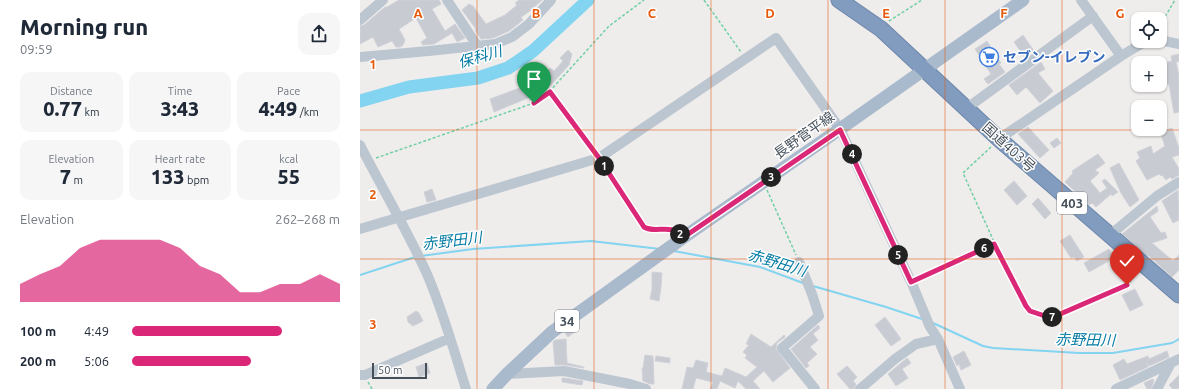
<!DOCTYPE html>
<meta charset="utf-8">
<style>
:root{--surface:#fff;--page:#f6f6f7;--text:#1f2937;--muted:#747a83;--accent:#db2777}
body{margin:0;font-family:Ubuntu,"Noto Sans JP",sans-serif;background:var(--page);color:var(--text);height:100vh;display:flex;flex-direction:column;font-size:15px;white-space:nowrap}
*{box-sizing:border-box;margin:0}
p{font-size:13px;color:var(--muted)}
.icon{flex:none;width:22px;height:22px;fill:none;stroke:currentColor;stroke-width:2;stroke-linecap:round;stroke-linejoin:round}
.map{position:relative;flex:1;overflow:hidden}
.panel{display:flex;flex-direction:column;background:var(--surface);width:360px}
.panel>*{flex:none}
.tools{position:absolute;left:771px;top:12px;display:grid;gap:8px}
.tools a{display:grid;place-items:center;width:36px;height:36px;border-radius:8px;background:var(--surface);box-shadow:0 1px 3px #0004;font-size:20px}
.scale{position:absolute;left:12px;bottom:10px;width:55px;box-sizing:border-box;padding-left:4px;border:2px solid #444f5a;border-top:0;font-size:11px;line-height:14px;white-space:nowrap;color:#444f5a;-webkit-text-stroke:3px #fff;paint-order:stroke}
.pin{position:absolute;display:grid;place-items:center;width:34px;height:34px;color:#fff;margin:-41px -17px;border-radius:50% 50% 50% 0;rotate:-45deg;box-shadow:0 0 4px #0007}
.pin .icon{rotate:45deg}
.km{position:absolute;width:20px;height:20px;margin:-10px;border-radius:50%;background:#222;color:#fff;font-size:11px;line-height:20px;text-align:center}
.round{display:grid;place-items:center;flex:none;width:42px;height:42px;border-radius:12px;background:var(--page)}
.head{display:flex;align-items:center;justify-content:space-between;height:68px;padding:0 20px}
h1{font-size:22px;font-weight:800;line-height:30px}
.figures{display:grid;grid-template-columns:repeat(3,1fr);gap:6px;height:68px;padding:4px 20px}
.figures div{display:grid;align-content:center;border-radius:10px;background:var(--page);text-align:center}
.figures b{font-size:20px;font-weight:800}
.figures small{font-size:11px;font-weight:400}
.figures p{font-size:11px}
.chart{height:112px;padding:8px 20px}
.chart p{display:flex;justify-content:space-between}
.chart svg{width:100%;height:72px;margin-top:4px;fill:var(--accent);opacity:.7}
ul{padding:0 20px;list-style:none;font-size:13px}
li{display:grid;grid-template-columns:64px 48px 1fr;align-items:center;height:30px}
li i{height:10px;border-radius:5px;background:var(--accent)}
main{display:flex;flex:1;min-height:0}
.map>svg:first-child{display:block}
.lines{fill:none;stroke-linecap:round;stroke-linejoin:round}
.stream{stroke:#82d4f0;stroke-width:2}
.river{stroke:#82d4f0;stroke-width:13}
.building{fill:#c9cbd2;stroke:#d0d2d9}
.highway-casing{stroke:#6c87aa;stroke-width:17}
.path{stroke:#6ed0a3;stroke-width:1.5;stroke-dasharray:3 2;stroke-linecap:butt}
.minor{stroke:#bcc6d0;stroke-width:10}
.major{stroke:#aabacd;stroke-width:13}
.highway{stroke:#819cbe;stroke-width:15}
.route-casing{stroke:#fff;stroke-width:8}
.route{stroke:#db2777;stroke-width:5}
.grid{fill:none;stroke:#e8590c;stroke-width:1;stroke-opacity:0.55}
.labels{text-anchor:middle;stroke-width:3;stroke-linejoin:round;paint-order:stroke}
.shield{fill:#fff;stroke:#7c848c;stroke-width:1}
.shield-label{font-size:13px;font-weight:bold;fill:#444f5a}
.shop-label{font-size:14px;font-weight:bold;fill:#366cbe;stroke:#fff;text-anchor:start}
.street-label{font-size:14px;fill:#444f5a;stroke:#fff}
.water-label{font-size:15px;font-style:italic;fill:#067ca4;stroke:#fff}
.grid-label{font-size:13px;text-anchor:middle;font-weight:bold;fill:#e8590c;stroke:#fff;stroke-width:3;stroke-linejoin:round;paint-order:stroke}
</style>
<main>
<section class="panel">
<div class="head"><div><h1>Morning run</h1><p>09:59</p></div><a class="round"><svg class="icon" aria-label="share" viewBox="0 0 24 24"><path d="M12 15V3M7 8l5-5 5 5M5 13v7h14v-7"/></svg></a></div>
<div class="figures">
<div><p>Distance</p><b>0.77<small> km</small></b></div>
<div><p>Time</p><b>3:43</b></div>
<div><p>Pace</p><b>4:49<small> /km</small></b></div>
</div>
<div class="figures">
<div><p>Elevation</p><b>7<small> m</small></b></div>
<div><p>Heart rate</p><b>133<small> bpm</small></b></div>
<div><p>kcal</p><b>55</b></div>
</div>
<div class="chart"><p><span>Elevation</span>262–268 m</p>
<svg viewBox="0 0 160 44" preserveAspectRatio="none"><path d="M0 44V33L10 27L20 22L30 11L40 6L50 6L60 6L70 6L80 11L90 22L100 27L110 38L120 38L130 33L140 33L150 27L160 33V44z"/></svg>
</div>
<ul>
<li><b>100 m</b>4:49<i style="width:72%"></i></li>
<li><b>200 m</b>5:06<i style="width:57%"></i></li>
</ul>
</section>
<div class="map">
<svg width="819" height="389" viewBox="0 0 819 389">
<rect width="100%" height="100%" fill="#efecec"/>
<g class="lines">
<!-- stream -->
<path class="stream" d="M314,251L400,267L443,283
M61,256L113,249L231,241L300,249
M0,275L55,257
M453,286L526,307L562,319
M573,323L623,346L633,348L719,353H753L812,343L819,339"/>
<!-- river -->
<path class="river" d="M0,101L49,87L118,78L148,68L173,51L228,0"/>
</g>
<!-- building -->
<path class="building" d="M39,0H79L81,4L72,9L85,31L95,24L105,38L97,42L92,33L74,44L63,45L61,42L67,38L56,18L39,29L45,40L43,45L40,47H36L32,41L18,47L13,37L0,44V26L4,25L25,7H27Z
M159,0H182L170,11L161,17L163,20L149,31L133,38L121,39L115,30L116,29L102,10L109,4L113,6L126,24L145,15L157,5L155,3Z
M663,35L674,51L665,58L654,42Z
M627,41L641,63L639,64L645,72L628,84L624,79L631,74L615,49Z
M208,50L212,54L209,65L190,86L185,82L169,94L170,97L134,112L130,99L165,86L172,81L175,85L190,68L194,71L203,61L200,58Z
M819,54V61L816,62L819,76V112L814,113L809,84L804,85L800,64L812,61L811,56Z
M681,62L685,69L678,73L693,91L680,103L666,87L657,95L649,85Z
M668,127L689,150L680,158L658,134Z
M812,128L819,148V155L812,157L819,169V175L812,179L810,177L806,180L802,175L801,176L799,174L787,180L776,161L780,158L777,152L791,146L793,154L805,146L800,132Z
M697,138L701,143L694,148L690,143Z
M738,154L745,163L735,170L739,173L730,181L740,193L747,188L742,181L745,179L758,192L752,196L751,194L736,207L732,203L729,205L719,194V195L705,182L713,173L712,171Z
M759,163L779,200L770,207L761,193L750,168Z
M654,181L667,196L657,205L644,190Z
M72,189L76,200L67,202L64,192Z
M818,190L819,220L813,223L802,201Z
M678,198L691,213L685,219L672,204Z
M797,206L798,211L790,217L801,233L805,232L807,238L792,243L813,261L819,255V270L812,277L788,255L787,256L762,234Z
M710,235L724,257L717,261L714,257L711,258L700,241Z
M749,249L754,258L729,272L724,263Z
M292,272L302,273L301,287L299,301L290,299L292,289Z
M775,289L783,305L770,311L762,295Z
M56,311L59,313L63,321L53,326L48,322L47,317Z
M525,317L541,339L531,346L515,325Z
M458,325L460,328L453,334L458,340L450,347L457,354L447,363L449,366L446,368L431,349Z
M214,326L217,330L208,337L205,333Z
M391,334L411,347L424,335L425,337L417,343L416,349L430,368L413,382L404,371L393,381L400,389H386L378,381L375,388L360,381L357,389H350L353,382L336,378L333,389H322L327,367L333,368L336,360L348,363L346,372L362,376L365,368L386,377L397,367L385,358L387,355L383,352L389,345L386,344Z
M206,339L207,363L224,367V368L205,365H195L193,342L195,340Z
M604,351L611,365L601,370L599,364L597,366L593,357Z
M807,351L809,357L789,366L786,362L788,367L760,380L753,365L764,359L767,364L788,356L789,359Z
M285,355L293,356L294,384H290L283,381L282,368H283Z
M296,356L310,358V363L295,361Z
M547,358L551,363L542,369L548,378L536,386L528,374Z
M67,363L70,373L59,377L56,367Z
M487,366L497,377L493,381L496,384L494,389H490L477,374Z
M819,375V389H813L809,385Z
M202,378H204L223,381L222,385L202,382Z
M793,379L794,381L791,389H787L784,383Z"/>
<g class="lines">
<!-- highway casing -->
<g class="highway-casing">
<path id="highway" d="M479,0L521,29L639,139L819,295"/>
</g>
<!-- path -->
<path class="path" d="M344,0L381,52
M529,21L562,0
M800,25L815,0
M631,147L603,173L635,244L665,306L670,311L691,318L767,285L777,273
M234,151L189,92L249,26L284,0
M16,158L174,103L189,92
M244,166L285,227C293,233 306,228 316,231
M407,190L436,255
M558,279L634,244
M8,382L12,389"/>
<!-- minor -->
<path class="minor" d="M87,0L118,47
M721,0L761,56
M0,20L23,0
M800,40L819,44
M0,57L69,51L135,44L152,37L169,24L191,0
M607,108L733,16
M639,139L761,56L786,41
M0,145C22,188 47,230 67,274C83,311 94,351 106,389
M0,229L239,158L416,38L480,129L553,286L570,327L578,339L600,389
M750,235L797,196L819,182
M439,262L452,294L459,316L422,348L455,389
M147,374L204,371L270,384L286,389
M0,375H5L90,338
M500,389L535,359L556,344L578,339
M756,389L819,359
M797,389L811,363"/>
<!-- major -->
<path class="major" d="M133,389L147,374L192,332L324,237L480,129L663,0"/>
<!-- highway -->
<use href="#highway" class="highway"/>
</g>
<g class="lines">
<!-- route casing -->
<g class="route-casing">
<path id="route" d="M174,103L190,92L239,158L284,227C294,233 306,226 316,231C319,232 321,235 324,237L480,130L551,282L634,244L666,306L670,311L691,318L767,285"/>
</g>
<!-- route -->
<use href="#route" class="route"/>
</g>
<!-- grid -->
<path class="grid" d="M117,0V389M234,0V389M351,0V389M468,0V389M585,0V389M702,0V389M0,130H819M0,259H819"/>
<!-- icons -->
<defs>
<g id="supermarket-ring" transform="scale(1)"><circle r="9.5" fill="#fff" stroke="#3f7fe0" stroke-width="1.5"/><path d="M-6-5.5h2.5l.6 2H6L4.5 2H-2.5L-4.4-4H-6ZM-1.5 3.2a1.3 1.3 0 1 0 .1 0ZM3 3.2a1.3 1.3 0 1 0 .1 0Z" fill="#3f7fe0"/></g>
</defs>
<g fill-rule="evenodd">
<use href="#supermarket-ring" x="629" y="57"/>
</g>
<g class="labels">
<!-- shield labels -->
<g class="shield">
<rect x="697" y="192" width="30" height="22" rx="3"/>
<rect x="195" y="310" width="24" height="22" rx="3"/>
</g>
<g class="shield-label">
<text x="712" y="208">403</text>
<text x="207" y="326">34</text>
</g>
<!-- shop labels -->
<g class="shop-label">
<text x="643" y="62">セブン-イレブン</text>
</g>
<!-- street labels -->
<g class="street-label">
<text transform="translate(444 135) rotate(-35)" y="5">長野菅平線</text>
<text transform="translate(649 147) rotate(42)" y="5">国道403号</text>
</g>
<!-- water labels -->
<g class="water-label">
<text transform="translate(120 57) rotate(-16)" y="5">保科川</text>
<text transform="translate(92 241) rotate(-7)" y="5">赤野田川</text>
<text transform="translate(417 263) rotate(17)" y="5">赤野田川</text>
<text transform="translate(725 340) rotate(1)" y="5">赤野田川</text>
</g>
</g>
<g class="grid-label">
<text x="58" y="18">A</text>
<text x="176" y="18">B</text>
<text x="292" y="18">C</text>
<text x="410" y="18">D</text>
<text x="526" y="18">E</text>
<text x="644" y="18">F</text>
<text x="760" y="18">G</text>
<text x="13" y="69">1</text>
<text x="13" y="199">2</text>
<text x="13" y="329">3</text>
</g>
</svg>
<div class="tools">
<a><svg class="icon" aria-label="locate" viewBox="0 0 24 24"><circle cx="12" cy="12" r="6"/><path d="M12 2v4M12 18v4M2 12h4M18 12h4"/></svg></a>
<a>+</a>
<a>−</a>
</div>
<div class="scale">50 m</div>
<div class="pin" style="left:174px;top:103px;background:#1e9e55"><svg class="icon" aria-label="arrive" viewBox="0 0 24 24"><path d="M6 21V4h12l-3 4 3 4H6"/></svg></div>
<div class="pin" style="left:767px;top:285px;background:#d93025"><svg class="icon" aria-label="check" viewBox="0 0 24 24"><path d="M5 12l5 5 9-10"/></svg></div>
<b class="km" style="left:244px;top:166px">1</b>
<b class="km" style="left:320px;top:234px">2</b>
<b class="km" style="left:411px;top:177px">3</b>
<b class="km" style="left:492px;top:154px">4</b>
<b class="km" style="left:538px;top:255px">5</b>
<b class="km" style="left:624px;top:248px">6</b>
<b class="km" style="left:692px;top:317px">7</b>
</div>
</main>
